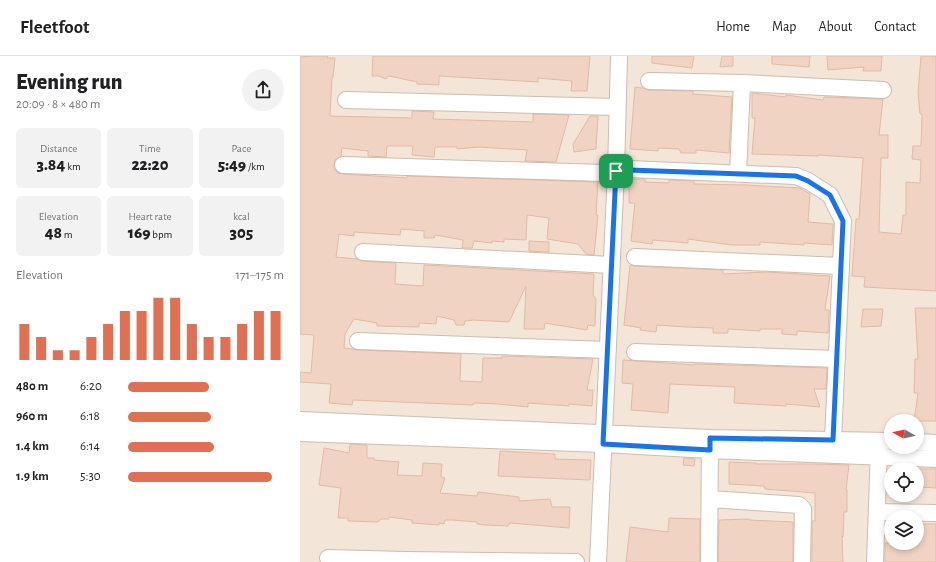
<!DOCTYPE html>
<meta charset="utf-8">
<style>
:root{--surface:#fff;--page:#f2f2f2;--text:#202124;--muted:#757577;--line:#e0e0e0;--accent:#e07054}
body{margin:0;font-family:"Alegreya Sans",sans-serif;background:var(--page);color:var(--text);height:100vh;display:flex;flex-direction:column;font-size:15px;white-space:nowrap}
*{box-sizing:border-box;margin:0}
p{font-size:13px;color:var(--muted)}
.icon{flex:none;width:22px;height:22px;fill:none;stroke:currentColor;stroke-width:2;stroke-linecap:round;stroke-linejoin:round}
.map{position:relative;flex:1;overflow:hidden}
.drawer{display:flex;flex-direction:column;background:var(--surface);width:300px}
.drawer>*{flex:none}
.needle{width:26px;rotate:278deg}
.buttons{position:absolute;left:584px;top:358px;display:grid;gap:8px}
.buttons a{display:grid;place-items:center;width:40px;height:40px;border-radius:50%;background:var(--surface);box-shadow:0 2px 6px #0003;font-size:20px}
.pin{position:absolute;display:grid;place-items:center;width:34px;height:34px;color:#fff;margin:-17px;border-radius:8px;box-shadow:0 2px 6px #0006}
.round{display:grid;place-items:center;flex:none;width:42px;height:42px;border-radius:21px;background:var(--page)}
.summary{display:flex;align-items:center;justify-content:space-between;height:68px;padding:0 16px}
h1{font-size:22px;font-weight:800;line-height:30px}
.metrics{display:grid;grid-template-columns:repeat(3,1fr);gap:6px;height:68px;padding:4px 16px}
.metrics div{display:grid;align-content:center;border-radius:6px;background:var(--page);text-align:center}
.metrics b{font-size:17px;font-weight:800}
.metrics small{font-size:11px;font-weight:400}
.metrics p{font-size:11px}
.chart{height:112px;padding:8px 16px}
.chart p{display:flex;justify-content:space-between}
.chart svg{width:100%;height:72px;margin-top:4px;stroke:var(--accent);stroke-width:6}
ul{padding:0 16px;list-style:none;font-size:13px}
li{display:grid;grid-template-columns:64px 48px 1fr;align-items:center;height:30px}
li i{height:10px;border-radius:5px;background:var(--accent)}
header{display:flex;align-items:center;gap:24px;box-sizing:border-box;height:56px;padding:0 20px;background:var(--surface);border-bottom:1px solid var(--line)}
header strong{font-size:19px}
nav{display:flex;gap:22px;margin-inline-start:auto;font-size:14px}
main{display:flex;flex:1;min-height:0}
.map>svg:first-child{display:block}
.residential{fill:#f3e6d8;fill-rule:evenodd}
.building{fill:#f0d3c2;stroke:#e2baa3}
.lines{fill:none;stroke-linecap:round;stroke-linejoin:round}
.minor-casing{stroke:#cebcb0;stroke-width:18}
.minor{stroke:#fff;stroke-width:16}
.route-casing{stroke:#fff;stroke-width:8}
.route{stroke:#1a73e8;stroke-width:5}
</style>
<header>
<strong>Fleetfoot</strong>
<nav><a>Home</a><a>Map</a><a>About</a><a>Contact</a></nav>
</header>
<main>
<section class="drawer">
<div class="summary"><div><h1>Evening run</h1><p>20:09 · 8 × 480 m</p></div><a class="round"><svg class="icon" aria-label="share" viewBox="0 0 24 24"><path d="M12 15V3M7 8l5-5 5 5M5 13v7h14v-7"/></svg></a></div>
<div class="metrics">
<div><p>Distance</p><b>3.84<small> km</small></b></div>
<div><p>Time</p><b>22:20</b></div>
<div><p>Pace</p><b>5:49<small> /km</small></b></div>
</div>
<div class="metrics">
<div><p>Elevation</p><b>48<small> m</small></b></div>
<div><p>Heart rate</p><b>169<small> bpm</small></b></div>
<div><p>kcal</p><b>305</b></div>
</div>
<div class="chart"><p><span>Elevation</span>171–175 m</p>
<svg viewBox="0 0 160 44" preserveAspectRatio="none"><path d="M5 44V22M15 44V30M25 44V38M35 44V38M45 44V30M55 44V22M65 44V14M75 44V14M85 44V6M95 44V6M105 44V22M115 44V30M125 44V30M135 44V22M145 44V14M155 44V14"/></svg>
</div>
<ul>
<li><b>480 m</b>6:20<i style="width:52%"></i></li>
<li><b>960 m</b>6:18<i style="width:53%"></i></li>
<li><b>1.4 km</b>6:14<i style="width:55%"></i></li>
<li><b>1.9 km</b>5:30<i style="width:92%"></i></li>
</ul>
</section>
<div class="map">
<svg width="636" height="506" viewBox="0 0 636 506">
<rect width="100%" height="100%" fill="#fcf4ea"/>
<!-- residential -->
<path class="residential" d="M0,0H636V506H0ZM591,365H617V391H591ZM591,413H617V439H591ZM591,461H617V487H591Z"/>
<!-- building -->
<path class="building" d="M13,0H28L27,2H35L33,21H32L30,60L112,62V55L134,56L133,63L233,66V58L269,59L256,106L225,105L227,94L178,91L157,93V91H135L134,101L112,99L113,90H87L86,101L68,100V95L42,92L41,100L35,104L34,109V113L38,117L43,118L107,122V120L298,126L296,159H298L294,199L286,198L278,188L247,183L249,162L227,159L226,184L204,183V186L192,185V187L174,185L172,192H162L163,184L135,179L134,182H124V175L101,173L100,179L54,176V180L39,178L36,201L57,203L62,205L96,207L95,228L123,230L124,209L294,218L293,239L296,243L295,270L288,269L287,274L245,267L244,273H224L226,230L209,266L173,264L165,265L164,269H156L154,264L137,260L136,268L119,267V271L77,270V267L54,263L45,278L44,292L52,293L58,294L161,298L160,325L182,326L183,302H202V300L293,303L287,334H293L292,350L269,348V350L228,347V351L198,348L174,347L173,349L53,344L52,349L29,347L31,328L0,326V316L11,317L14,279L0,278V1Z
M73,0H290L287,35H271L272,25L238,22V26L139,20V29L117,28V26L89,20L86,23L79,20H72Z
M352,0H394L392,12L352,7Z
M422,0H433V10L420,11Z
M472,0H510L509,11L472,8Z
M527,0H582L581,15H563L564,11L528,14Z
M621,0H636V235L564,231L565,221L552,220L556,163H559L563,102L518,99V100L452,98L455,62H452V37L486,41V39L523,44L524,41L583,43L579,79H588V102H581L579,176L601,178L603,159H606V126L620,127L621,104L612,103L613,90H621L622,58H620L618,37Z
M335,31L342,32L349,34L393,35V38L432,41L429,97L396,94V97H381L379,93L358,92V95L330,93Z
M290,60H298L296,93L274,96L273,88Z
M329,123H345V126L369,127V124L394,125V128L446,129L500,132L510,138L508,166L533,168L532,189L504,187V189L460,186V189H432L388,183V187L353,184L352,188L331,185L335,147H329Z
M229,185L249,186V196L229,195Z
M330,209L335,210L423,214V218L467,216L530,220L525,254H529L528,277L497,275V279L482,278V273H460V275L428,273V277H413V272L386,271L357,269L356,276L340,274L341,272L324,269Z
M615,252H636V365H614L618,337H614L615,303H618Z
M563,253H583L581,270L561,271Z
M323,304L394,309V308L527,312L526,333H514L520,351L486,348V350L434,347L435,331L370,328L368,357L331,354L333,328L322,327Z
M50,388L67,389V402H74V404L99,406L97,419L122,420L123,407L142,408L141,421L145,422L140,437L177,440L178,436L219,441V445L250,443L252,451H270L269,472L210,467L208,470L185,469L177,468V466L153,464H145L144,468L139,467V469L112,467V464L89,461V463H81L78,466L48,465V462H38L41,432L19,429L24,392L49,397Z
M200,395L255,398V403L291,404L290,424L198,420Z
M384,402L395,403L394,410L383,409Z
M429,406L456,407V408H515L549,409L546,434H547V456H544L543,481L542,480L543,506H512V465H515V437L465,433L464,430L429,428Z
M617,413H636V432L617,431Z
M369,462L400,463V506H326L330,471L368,476Z
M449,463V464L493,466V506H418L419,464Z
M617,468H636V506H585V487H617Z"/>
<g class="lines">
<!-- minor casing -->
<g class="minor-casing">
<path id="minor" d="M349,25L442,27L583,34
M46,44L317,51
M43,109L303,117L329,113L496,120L508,125L530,139L543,165L533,384
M438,118L442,27
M63,196L311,209
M335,201L541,210
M58,285L308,294
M335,296L537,303
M0,364L410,382L591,385
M0,377L303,388L410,394L636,403
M617,386L636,387
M410,443L499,449L503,453L502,506
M577,456L636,457
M28,502L105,504L276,506
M298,506L316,115L319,0
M409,506L410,383
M575,506L579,391"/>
</g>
<!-- minor -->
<use href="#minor" class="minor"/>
</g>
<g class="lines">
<!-- route casing -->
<g class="route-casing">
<path id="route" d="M329,114L496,120L508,125L530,139L543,165L533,384L410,382V394L303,388L316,115Z"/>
</g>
<!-- route -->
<use href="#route" class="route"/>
</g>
</svg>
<div class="buttons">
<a><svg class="needle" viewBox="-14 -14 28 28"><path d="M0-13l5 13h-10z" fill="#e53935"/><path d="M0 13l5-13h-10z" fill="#757577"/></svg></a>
<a><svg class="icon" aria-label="locate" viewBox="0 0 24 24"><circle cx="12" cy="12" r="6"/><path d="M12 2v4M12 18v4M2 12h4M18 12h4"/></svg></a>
<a><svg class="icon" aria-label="layers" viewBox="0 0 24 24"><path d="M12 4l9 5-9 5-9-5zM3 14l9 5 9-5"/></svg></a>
</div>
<div class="pin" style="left:316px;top:115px;background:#1e9e55"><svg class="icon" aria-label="arrive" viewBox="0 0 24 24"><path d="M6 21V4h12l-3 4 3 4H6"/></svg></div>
</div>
</main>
